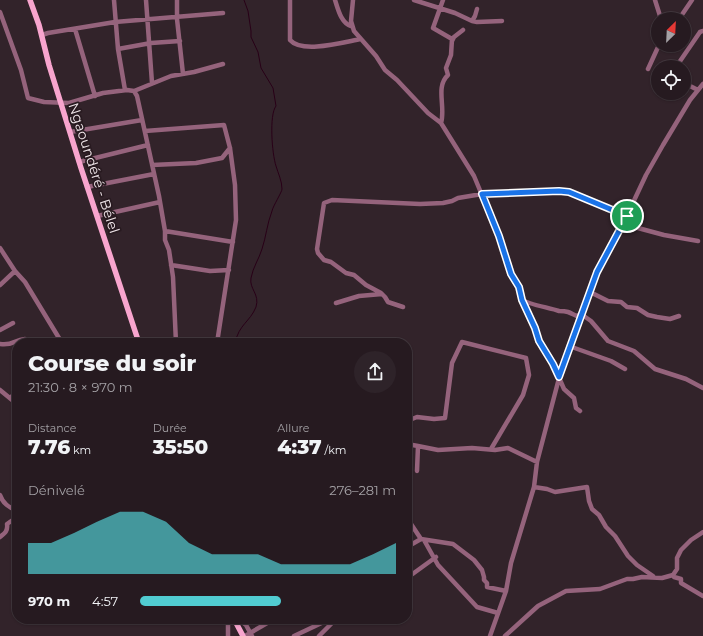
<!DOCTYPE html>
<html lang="fr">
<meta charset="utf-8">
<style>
:root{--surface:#261a20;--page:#2e2329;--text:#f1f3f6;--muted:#a4a1a5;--line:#42383e;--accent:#51ccd1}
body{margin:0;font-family:Montserrat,sans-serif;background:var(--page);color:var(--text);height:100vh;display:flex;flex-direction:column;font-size:15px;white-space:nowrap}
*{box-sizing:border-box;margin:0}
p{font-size:13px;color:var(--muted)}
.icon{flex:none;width:22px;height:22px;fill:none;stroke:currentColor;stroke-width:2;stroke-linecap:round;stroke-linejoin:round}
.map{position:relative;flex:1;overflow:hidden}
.panel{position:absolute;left:12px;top:338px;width:400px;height:286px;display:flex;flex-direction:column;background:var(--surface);border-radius:16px;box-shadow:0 1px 3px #0004,0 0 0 1px var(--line)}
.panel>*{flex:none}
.needle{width:26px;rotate:24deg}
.buttons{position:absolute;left:651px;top:12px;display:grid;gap:8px}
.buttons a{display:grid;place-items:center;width:40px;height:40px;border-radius:50%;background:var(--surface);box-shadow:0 1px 3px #0004,0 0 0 1px var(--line);font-size:20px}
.pin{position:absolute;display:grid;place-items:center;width:34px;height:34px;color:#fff;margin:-17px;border:2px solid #fff;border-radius:50%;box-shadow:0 1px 4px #0007}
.round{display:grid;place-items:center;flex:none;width:42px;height:42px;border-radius:21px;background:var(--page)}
.overview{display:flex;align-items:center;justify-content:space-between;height:68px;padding:0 16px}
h1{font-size:22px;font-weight:800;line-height:30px}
.figures{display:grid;grid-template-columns:repeat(3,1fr);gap:6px;height:68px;padding:4px 16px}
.figures div{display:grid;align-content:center}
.figures b{font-size:20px;font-weight:800}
.figures small{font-size:11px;font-weight:400}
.figures p{font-size:11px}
.chart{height:112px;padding:8px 16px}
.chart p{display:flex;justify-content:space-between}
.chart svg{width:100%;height:72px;margin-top:4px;fill:var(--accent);opacity:.7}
ul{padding:0 16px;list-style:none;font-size:13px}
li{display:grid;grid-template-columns:64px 48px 1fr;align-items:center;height:30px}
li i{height:10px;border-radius:5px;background:var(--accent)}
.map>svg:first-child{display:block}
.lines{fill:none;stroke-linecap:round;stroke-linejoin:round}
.stream{stroke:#280017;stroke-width:1}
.minor{stroke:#95637c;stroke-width:4.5}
.major{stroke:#f8a5ce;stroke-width:5.5}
.route-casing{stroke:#fff;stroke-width:8}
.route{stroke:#1a73e8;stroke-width:5}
.labels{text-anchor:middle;stroke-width:3.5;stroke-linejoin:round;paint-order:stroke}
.street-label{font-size:14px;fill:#f1e7eb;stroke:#281a20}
</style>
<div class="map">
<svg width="703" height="636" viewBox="0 0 703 636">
<rect width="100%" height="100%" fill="#32232a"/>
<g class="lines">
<!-- stream -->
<path class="stream" d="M235,343C239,324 250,322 256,307C260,294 249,289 251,278C253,267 259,259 262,249C266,237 267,224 272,211C273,206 282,192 282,189C282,181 278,173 276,166C272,154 269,115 276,106L273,88L261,68L258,52L251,37V31L248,11L244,0"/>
<!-- minor -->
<path class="minor" d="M114,0L118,49L125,90
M146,0L152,83
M177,0V19L183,74
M290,0V40C302,54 344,42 361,39
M335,0C338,9 341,23 351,26
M353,0L351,21L354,31L376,56L385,70L397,80L428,113L441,123L474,176L499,236L511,274L519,287L522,300L535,328L539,341L553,364L564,389L574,398L576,408L580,411
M414,0L455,13L472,21L475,16L477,9
M655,0L661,19
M0,12L21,70L28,98L44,102L69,103L103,93L127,90L134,91L171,76L194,72L223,64
M679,19L692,0
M472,21L477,22L502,21
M75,29L95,96
M42,35L48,33L115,22L223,13
M452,41L454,37L463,30
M118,49L151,43L180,41
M676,67L700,32L703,31
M648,69L659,45
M684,83L698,90
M134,91L137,96L159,196L165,231V240L169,250L173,277L176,343
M441,123C446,107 435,87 448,75L446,68L451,55L452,39L433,28L443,0
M145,131L224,125L230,148L235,185L236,220L217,343
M70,132L142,120
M79,162L148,145
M152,165L196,163L222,158L230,148
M87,187L154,174
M97,216L160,202
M623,224L664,235L698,241
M165,231L233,242
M0,248L15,271L25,282L62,343
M171,265L210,271L229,270
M0,285L15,271
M590,292L608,301L621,302L627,307L637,308L648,315L657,317L670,319L679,316
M522,300C528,304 550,308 559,311C562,311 565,311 568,312C571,313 574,315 577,316L581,314L591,321L608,341L634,351L655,369L686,379L703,388
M336,303L359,296L382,294
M403,307L388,302L385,297L381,293L366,285L354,275L346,273L331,262L324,260L318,253L317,249L324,203L332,200L420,204L443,203L452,201L458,198L482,194L559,191L569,192L627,216
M0,330L13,323
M0,344C13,346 14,340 25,339
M569,346L611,361L625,369
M407,371L410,372
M0,390L17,404
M10,398L17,392
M407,421L417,417L434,419L445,418L452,363L462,342L526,358L529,375L523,395L491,449
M407,444L418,446
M417,471L418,446L438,450L472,448L495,450L508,448L537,462
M534,487L547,489L555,492L587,487L589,501L592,509L599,515L606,527L615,536L628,556L637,565L653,576
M0,495C3,504 9,507 17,511
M407,518L421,539L453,544L474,560L482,570L484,577V580L487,583V587L506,591
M0,537C5,533 8,531 7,524L17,517
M424,540L438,565L477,607L498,613
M407,547L421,539
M673,575L674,577L681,579V583L703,596
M407,578L436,557
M238,619L246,625L252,636
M228,636V619
M245,636L274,619
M294,636L330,619
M319,636L333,622L334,619
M490,636L506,591L511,563L534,487L537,462L563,363L597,271L623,224L646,175L663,145L690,100L703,84
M505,636L538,606L566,591L600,589L627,579H633L642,577L662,578L673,575L677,569V558L681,550L691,540L703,532"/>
<!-- major -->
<path class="major" d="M30,0L39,25L49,65L81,168L139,343
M234,619L243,636"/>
</g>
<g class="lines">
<!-- route casing -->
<g class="route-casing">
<path id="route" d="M559,191L569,192L627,216L597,272L559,377L553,364L539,341L535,328L522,300L519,287L511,274L499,236L482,194Z"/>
</g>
<!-- route -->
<use href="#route" class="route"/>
</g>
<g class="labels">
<!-- street labels -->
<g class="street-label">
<text transform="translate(94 168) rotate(72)" y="5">Ngaoundéré - Bélel</text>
</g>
</g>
</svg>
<div class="buttons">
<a><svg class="needle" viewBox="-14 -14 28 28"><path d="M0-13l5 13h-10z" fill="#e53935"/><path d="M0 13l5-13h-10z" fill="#a4a1a5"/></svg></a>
<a><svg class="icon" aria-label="locate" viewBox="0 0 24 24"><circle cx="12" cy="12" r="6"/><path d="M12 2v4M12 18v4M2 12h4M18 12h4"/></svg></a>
</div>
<div class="pin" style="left:627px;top:216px;background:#1e9e55"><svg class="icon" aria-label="arrive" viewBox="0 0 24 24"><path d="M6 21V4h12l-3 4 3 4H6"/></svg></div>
<section class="panel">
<div class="overview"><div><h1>Course du soir</h1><p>21:30 · 8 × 970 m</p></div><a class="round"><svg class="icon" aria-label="share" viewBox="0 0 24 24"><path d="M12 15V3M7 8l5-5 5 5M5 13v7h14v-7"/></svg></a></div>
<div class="figures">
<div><p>Distance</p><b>7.76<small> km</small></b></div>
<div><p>Durée</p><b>35:50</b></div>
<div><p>Allure</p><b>4:37<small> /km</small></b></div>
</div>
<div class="chart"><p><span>Dénivelé</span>276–281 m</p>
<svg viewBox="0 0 160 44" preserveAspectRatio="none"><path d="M0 44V25L10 25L20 19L30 12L40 6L50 6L60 12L70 25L80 32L90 32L100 32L110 38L120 38L130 38L140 38L150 32L160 25V44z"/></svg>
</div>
<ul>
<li><b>970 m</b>4:57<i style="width:55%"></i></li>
</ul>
</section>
</div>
